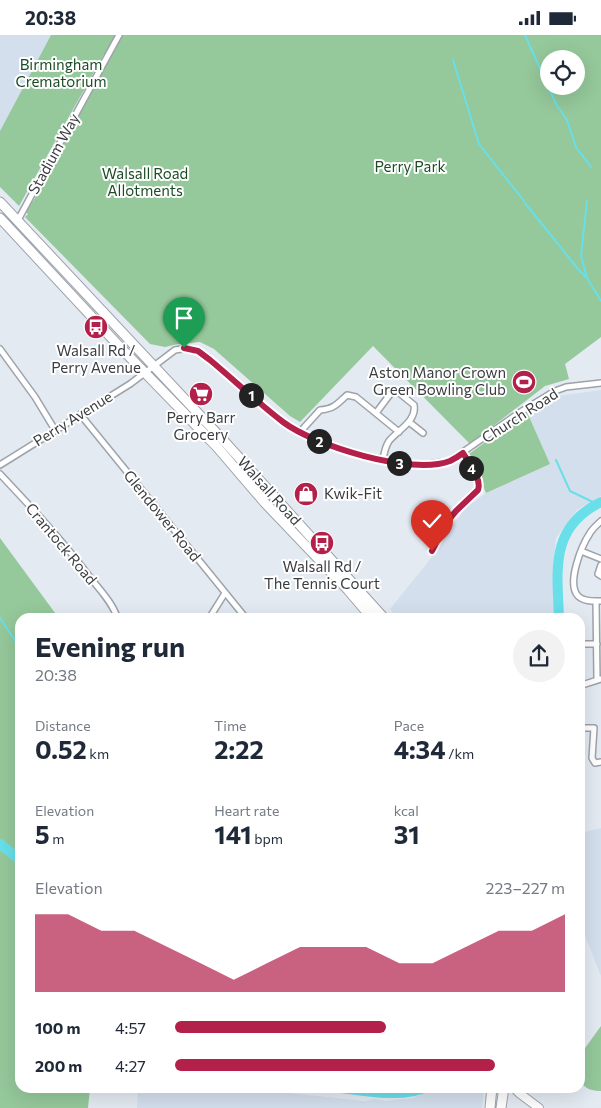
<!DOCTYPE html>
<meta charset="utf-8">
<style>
:root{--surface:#fff;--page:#f2f2f3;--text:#1f2937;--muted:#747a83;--accent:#b3214b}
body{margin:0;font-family:Commissioner,sans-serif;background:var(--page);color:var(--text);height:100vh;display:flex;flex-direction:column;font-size:19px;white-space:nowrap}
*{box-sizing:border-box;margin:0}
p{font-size:16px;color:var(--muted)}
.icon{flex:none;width:28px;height:28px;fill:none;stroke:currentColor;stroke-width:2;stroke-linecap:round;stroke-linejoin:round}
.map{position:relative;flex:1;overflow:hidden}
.side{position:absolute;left:15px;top:578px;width:570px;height:480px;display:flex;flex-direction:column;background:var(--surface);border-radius:15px;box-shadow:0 5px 20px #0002}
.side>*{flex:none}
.controls{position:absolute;left:540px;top:15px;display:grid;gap:10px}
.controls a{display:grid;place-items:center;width:45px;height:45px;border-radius:50%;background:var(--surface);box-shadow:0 5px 20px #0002;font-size:25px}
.pin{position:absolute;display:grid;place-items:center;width:42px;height:42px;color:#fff;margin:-51px -21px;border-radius:50% 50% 50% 0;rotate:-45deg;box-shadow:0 0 5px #0007}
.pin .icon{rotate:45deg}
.km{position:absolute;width:25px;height:25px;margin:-12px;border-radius:50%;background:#222;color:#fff;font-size:14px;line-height:25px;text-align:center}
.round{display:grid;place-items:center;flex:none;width:52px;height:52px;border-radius:26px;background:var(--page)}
.head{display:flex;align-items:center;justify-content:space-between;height:85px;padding:0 20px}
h1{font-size:28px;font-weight:700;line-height:38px}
.metrics{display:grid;grid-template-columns:repeat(3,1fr);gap:8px;height:85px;padding:5px 20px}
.metrics div{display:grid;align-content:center}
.metrics b{font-size:25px;font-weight:700}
.metrics small{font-size:14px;font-weight:400}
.metrics p{font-size:14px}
.chart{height:140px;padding:10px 20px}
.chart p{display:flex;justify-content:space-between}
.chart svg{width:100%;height:90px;margin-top:5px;fill:var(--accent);opacity:.7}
ul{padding:0 20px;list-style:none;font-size:16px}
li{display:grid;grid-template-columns:80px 60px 1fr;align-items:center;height:38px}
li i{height:12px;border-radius:6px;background:var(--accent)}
.status{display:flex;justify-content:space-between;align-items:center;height:35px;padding:0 25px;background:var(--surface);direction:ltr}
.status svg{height:14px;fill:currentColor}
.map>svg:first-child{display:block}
.built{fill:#d4dfed}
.green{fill:#95c89b;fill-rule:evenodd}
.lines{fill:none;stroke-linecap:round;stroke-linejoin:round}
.stream{stroke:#68dfe9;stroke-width:2}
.river{stroke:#68dfe9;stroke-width:10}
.street-casing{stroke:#9ea3ab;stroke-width:8}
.primary-casing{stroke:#9ea3ab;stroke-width:10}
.highway-casing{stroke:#9ea3ab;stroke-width:11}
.street{stroke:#fff;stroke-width:5}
.primary{stroke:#fff;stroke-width:8}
.highway{stroke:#fff;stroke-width:9}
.route-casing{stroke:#fff;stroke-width:10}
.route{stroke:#b3214b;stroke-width:6}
.labels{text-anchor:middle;stroke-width:4;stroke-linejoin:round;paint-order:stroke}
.park-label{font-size:15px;fill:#1b4c25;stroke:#fff}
.street-label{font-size:15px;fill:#3b3d40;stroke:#fff}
.poi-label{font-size:15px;fill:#3b3d40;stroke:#fff}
</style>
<div class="status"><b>20:38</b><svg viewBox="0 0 49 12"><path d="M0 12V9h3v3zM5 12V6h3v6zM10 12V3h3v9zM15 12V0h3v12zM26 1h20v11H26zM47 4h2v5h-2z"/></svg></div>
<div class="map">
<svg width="601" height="1073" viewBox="0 0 601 1073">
<rect width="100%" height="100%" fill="#e4eaf2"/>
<!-- built -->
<path class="built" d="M0,0H51L0,96Z
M601,355V461L577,475L556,503L553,532L555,582H396L390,574L431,523L466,472L486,458L550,429L527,377L557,361Z
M601,793V941L580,888V798Z
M144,1053H243L365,1066L374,1064L385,1066L413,1063L435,1053H484L482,1073H137L138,1056Z"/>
<!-- green -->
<path class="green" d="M51,0H601V302L565,329L569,344L545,351L470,409L373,311L300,387L290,381L214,314L200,307L178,309L165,312L150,309L25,182L28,179L25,176L34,165L110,21L104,19L19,171L0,152V96ZM549,24H576V51H549Z
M527,377L550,429L486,458L469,419Z
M0,503L58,582H20V1052L90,1053L88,1073H0Z
M601,991V1056C592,1056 586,1054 580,1047V1020Z"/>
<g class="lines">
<!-- stream -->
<path class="stream" d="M525,0L556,69L567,85L576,112L591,132
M453,25L479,109L524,166
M587,166L581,221L587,243L601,266
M525,168L578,234L587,243
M556,425L570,456L597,469
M0,583L20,613"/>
<!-- river -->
<path class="river" d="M559,582C557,534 550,492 601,467
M0,809L20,825
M334,1052C359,1055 403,1064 426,1052"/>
<!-- street casing -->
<g class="street-casing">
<path id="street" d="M18,185L119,0
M0,314L35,362L55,395
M376,378L391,358L398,357L414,370C417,386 398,395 389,406C385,412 384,418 383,425
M80,379L245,582
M409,387L423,398
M300,397L320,375C334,374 337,369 347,360L356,362L399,397
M0,430L130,349L175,315C190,312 199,316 210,325L284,388L300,397L314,404L350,417L383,425L409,429H430L450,426L519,378L555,356L566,352L601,348
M0,439C31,472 62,505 89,541C99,554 112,567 117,582
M601,486C597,490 593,493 590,498C582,510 566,548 578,561C584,567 594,566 601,566
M432,516L446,489L456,476L478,455C482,444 469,428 463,418
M581,516L601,524
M601,530L598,539L601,541
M596,566L597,645
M210,582L225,558
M580,609H597
M582,650L601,644
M580,693H594L592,723L595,728L601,727"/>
</g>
<!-- primary casing -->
<g class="primary-casing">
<path id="primary" d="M513,1052L519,1058L539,1073"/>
</g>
<!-- highway casing -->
<g class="highway-casing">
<path id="highway" d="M0,167L224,406L383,582
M0,183L120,312L217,412L265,468L348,555L371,582
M490,1073L492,1052
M501,1073L504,1052"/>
</g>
<!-- street -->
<use href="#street" class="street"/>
<!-- primary -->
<use href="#primary" class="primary"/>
<!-- highway -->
<use href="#highway" class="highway"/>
</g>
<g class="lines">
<!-- route casing -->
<g class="route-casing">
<path id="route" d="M184,313L198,316L210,325C234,345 258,368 283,387C315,411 412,441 450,426C454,424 459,421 463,418C469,428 482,444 478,455L456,476L446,488L432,516"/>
</g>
<!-- route -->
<use href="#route" class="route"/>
</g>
<!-- icons -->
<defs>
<g id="bus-disc" transform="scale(1.25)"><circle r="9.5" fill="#b3214b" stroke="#fff"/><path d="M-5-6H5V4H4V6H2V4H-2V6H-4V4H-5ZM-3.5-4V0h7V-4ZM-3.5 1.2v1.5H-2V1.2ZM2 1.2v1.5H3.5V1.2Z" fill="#fff"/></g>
<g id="stadium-disc" transform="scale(1.25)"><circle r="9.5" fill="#b3214b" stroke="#fff"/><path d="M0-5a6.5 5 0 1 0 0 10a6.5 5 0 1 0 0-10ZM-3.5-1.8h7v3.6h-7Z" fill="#fff"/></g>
<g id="supermarket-disc" transform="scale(1.25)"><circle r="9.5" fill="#b3214b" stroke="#fff"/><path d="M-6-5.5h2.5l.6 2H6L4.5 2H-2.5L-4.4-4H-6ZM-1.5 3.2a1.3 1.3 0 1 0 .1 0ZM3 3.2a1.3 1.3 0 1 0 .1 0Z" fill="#fff"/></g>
<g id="shop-disc" transform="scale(1.25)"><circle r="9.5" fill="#b3214b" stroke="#fff"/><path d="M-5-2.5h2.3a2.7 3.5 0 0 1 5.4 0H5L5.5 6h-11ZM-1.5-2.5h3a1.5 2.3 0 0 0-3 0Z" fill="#fff"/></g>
</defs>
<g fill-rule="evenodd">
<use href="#bus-disc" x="96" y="292"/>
<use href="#stadium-disc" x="524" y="347"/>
<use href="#supermarket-disc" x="201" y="359"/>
<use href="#shop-disc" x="306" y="459"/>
<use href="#bus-disc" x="322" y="508"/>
</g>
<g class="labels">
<!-- park labels -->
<g class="park-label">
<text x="61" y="35">Birmingham<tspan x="61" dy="17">Crematorium</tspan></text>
<text x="410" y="137">Perry Park</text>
<text x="145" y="144">Walsall Road<tspan x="145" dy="17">Allotments</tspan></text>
</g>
<!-- street labels -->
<g class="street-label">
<text transform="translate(54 119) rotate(-61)" y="5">Stadium Way</text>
<text transform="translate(520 381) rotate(-33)" y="5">Church Road</text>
<text transform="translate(73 384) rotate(-32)" y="5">Perry Avenue</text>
<text transform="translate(269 456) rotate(48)" y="5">Walsall Road</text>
<text transform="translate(162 481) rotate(51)" y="5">Glendower Road</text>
<text transform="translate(61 509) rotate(50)" y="5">Crantock Road</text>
</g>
<!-- poi labels -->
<g class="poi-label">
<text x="96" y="321">Walsall Rd /<tspan x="96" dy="17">Perry Avenue</tspan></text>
<text x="506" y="343" text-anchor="end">Aston Manor Crown<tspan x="506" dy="17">Green Bowling Club</tspan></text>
<text x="201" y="388">Perry Barr<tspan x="201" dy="17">Grocery</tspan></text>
<text x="324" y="464" text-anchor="start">Kwik-Fit</text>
<text x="322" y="537">Walsall Rd /<tspan x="322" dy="17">The Tennis Court</tspan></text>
</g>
</g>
</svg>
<div class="controls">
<a><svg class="icon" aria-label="locate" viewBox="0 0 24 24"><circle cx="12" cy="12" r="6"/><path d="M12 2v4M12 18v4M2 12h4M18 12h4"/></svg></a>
</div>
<div class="pin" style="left:184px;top:313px;background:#1e9e55"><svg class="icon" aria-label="arrive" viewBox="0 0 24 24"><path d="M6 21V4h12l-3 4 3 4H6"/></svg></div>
<div class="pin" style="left:432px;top:516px;background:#d93025"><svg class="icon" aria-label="check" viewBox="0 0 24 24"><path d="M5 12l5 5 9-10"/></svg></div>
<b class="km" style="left:251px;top:360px">1</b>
<b class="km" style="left:319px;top:406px">2</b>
<b class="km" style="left:399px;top:428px">3</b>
<b class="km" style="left:471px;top:433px">4</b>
<section class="side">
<div class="head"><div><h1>Evening run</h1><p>20:38</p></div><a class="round"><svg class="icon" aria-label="share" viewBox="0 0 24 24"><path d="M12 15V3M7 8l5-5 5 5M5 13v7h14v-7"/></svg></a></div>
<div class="metrics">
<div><p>Distance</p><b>0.52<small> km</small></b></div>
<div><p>Time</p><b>2:22</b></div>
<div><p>Pace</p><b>4:34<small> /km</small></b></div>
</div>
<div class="metrics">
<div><p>Elevation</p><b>5<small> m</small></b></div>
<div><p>Heart rate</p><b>141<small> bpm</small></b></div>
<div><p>kcal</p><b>31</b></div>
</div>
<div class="chart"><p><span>Elevation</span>223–227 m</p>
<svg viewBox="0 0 160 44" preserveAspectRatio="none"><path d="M0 44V6L10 6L20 14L30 14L40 22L50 30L60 38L70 30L80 22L90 22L100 22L110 30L120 30L130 22L140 14L150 14L160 6V44z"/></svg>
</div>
<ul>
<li><b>100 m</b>4:57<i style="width:54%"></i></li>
<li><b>200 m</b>4:27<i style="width:82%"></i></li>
</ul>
</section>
</div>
